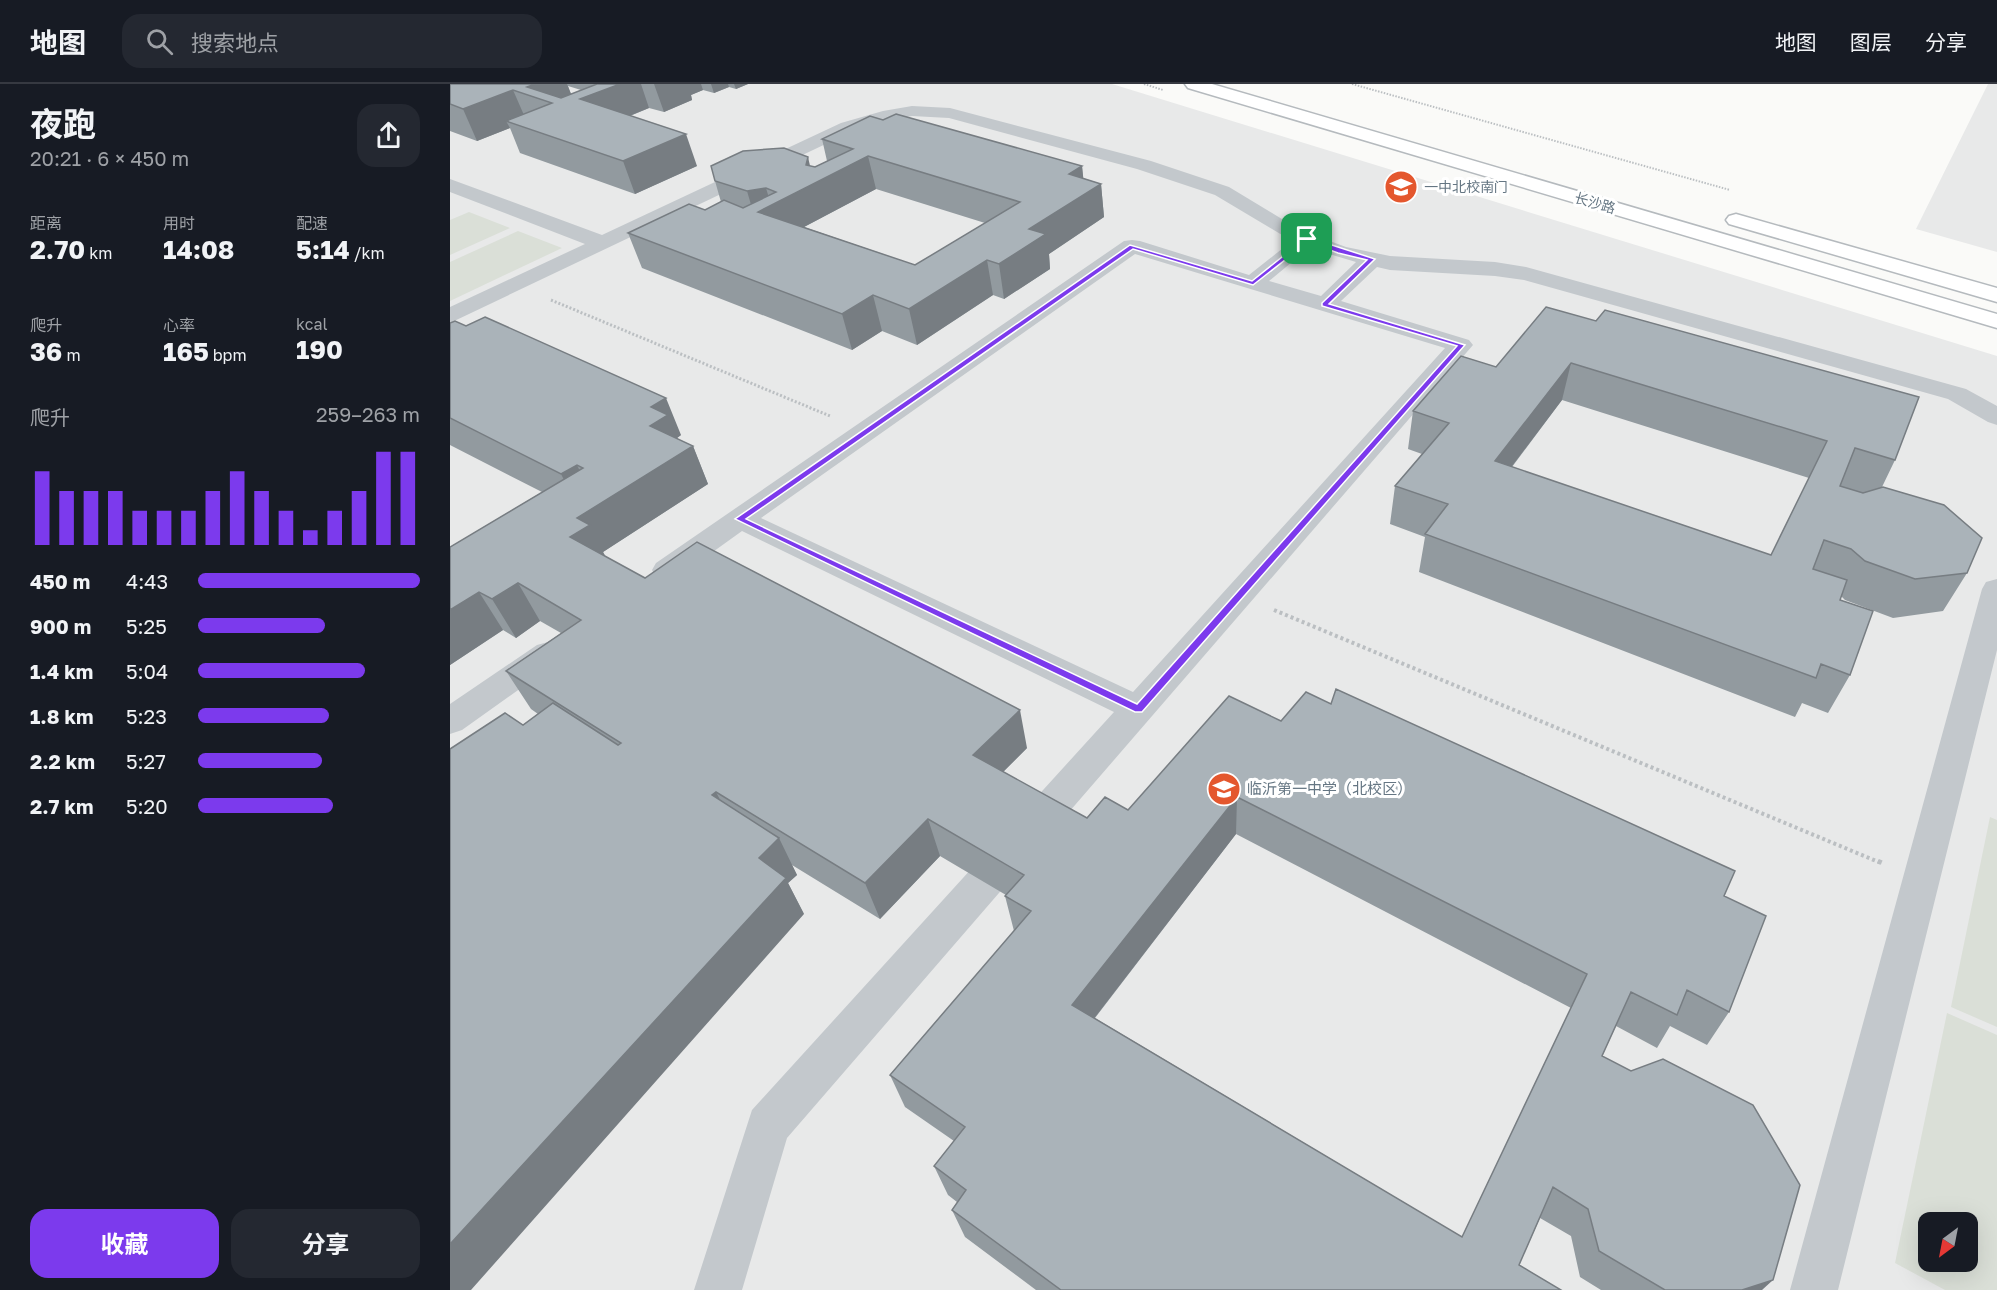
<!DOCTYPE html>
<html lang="zh">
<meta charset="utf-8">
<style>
:root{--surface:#171b24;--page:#242831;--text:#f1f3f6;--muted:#9ea1a6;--line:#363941;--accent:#7c3aed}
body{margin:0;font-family:"Golos Text","Noto Sans SC",sans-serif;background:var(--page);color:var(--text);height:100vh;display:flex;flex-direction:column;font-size:22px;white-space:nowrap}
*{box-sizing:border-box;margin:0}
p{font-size:20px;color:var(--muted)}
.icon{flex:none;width:33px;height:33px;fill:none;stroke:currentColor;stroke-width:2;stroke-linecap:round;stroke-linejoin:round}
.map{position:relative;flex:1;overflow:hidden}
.side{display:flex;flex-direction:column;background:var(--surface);width:450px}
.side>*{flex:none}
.needle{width:39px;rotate:212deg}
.controls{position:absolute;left:1468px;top:1128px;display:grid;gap:12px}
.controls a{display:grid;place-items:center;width:60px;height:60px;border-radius:12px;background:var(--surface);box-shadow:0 6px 24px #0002;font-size:30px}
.pin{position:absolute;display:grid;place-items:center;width:51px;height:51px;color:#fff;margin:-26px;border-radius:12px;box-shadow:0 3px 9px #0006}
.round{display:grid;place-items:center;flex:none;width:63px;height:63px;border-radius:18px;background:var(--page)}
.head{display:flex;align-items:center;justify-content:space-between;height:102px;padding:0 30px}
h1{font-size:33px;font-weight:700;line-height:45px}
.figures{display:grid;grid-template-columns:repeat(3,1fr);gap:9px;height:102px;padding:6px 30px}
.figures div{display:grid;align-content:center}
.figures b{font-size:26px;font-weight:700}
.figures small{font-size:16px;font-weight:400}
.figures p{font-size:16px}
.chart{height:168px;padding:12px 30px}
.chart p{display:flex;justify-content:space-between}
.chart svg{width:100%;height:108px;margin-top:6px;stroke:var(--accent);stroke-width:6}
.action{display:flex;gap:12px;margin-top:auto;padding:12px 30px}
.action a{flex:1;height:69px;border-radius:18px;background:var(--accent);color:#fff;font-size:24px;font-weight:700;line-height:69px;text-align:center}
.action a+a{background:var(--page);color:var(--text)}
ul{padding:0 30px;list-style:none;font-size:20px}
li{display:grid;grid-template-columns:96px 72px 1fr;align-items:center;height:45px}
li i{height:15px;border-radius:8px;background:var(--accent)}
header{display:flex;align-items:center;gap:36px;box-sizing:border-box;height:84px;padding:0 30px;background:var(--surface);border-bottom:2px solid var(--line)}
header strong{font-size:28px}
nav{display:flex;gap:33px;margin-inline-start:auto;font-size:21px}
.search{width:420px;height:54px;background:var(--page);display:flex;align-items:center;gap:15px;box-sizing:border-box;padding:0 21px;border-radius:18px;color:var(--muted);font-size:22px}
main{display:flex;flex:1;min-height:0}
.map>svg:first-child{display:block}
.built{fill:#e8e9e9;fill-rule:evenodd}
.green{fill:#dadfd7;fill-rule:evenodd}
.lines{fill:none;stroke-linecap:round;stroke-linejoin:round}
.major-casing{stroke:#b5babe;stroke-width:3}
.path-far3{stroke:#bbbfc2;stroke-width:2;stroke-dasharray:1.5 1.5;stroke-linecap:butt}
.path-far2{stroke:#bbbfc2;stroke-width:3;stroke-dasharray:2 2;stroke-linecap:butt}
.path-far1{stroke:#bbbfc2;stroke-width:4;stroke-dasharray:3 3;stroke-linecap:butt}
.path{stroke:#bbbfc2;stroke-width:4.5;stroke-dasharray:4 4;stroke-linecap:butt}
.minor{fill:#c3c8cc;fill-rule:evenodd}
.major{fill:#fff;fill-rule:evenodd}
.wall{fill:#929a9f;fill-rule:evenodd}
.shaded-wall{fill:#777d82}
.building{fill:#aab3b9;stroke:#777d82;stroke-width:1.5;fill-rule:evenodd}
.route{fill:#7c3aed;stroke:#fff;stroke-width:1.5;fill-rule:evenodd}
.labels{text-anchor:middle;stroke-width:6;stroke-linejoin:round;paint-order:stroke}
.far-poi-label{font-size:14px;fill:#657683;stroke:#fff;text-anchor:start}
.far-street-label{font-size:14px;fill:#657683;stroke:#fff}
.poi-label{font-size:15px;fill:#657683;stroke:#fff;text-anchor:start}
</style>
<header>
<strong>地图</strong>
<div class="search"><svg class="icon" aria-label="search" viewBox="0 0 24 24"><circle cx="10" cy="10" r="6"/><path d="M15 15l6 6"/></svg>搜索地点</div>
<nav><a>地图</a><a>图层</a><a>分享</a></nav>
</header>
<main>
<section class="side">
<div class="head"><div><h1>夜跑</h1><p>20:21 · 6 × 450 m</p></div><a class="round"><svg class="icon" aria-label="share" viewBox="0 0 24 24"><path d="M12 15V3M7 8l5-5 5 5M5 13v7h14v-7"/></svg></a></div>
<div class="figures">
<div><p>距离</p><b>2.70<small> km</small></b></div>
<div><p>用时</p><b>14:08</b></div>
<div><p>配速</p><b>5:14<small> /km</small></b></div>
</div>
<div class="figures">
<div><p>爬升</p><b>36<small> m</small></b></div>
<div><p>心率</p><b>165<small> bpm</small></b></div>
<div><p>kcal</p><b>190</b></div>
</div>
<div class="chart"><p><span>爬升</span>259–263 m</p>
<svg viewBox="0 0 160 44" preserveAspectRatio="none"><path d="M5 44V14M15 44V22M25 44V22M35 44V22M45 44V30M55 44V30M65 44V30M75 44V22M85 44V14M95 44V22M105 44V30M115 44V38M125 44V30M135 44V22M145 44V6M155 44V6"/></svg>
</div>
<ul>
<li><b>450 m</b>4:43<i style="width:100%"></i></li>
<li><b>900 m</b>5:25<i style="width:57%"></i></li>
<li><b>1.4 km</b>5:04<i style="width:75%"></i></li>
<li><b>1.8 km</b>5:23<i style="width:59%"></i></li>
<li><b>2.2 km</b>5:27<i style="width:56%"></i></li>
<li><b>2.7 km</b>5:20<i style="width:61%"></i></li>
</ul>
<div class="action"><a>收藏</a><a>分享</a></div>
</section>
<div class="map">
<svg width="1547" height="1206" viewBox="0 0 1547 1206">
<rect width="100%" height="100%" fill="#fafaf8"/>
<!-- built -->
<path class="built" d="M0,0H662L1547,272V1206H0ZM1479,1138H1518V1178H1479Z
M1538,0H1547V168L1466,145Z"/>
<!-- green -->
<path class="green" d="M19,128L60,144L0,171V136Z
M68,147L112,164L0,217V178Z
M1540,733L1547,736V943L1501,923Z
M1497,929L1547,951V1206H1495L1445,1179ZM1479,1138H1518V1178H1479Z"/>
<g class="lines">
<!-- major casing -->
<g class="major-casing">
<path id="major" d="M735,0H762L1547,230V244L738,4Z
M1286,130L1547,204V218L1279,140L1276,136L1279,132Z"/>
</g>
<!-- path-far3 -->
<path class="path-far3" d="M694,0L713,6
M902,0L1280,106"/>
<!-- path-far2 -->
<path class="path-far2" d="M101,216L380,332"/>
<!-- path-far1 -->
<path class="path-far1" d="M824,526L1431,779"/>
<!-- path -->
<path class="path" d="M1428,777L1435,780"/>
<!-- minor -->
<path class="minor" d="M462,22L500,24L701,77L779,103L850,146L896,163L940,172L1045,178L1076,183L1516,305L1547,322V341L1538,338L1498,315L1074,196L1045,192L940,186L927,183L891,217L1019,256L1023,261L337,1054L292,1206H244L302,1026L664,628L292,447L228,493L217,496L206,493L202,486L206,479L674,157L682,156L690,157L799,191L842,157L765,111L687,85L499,34L462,32L436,37L403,47L0,239V223L135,160L0,108V95L152,151L391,39L433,27ZM859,164L906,178L871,212L819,197ZM685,170L995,264L683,608L311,434Z
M1547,495V566L1388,1206H1340L1532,505L1536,498Z
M98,558L109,561L114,569L109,577L12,646L0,650V620L87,561Z"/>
<!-- major -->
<use href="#major" class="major"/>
</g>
<!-- wall -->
<path class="wall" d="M0,0H298L286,5L279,3L264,9L253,6L241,11L242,16L214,28L199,24L180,32L247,82L185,110L70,69L60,44L27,57L0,47ZM118,2L131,6L121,10Z
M433,36L632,82L633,94L651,100L654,133L599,170L600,185L554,215L543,211L467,261L432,247L402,266L192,184L178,149L255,126L271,118L265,97L360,82L365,83L377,77L372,55ZM426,105L535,139L465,181L354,143Z
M1096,223L1445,376L1432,403L1517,489L1493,527L1443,534L1395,516L1391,512L1390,516L1400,591L1378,629L1352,619L1345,633L969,488L975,453L940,440L945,402L972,370L958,365L963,327L1046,283ZM1112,316L1359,394L1321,471L1062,383Z
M0,239L231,351L227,354L228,355L243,362L258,400L153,468L156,473L195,494L577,664L553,688L637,734L678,726L831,637L1274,812L1279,928L1257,961L1220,942L1207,964L1166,942L1152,972L1312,1206H1151L1130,1193L1121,1152L1090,1134L1069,1181L1111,1206H586L515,1153L502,1126L507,1118L498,1111L484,1082L504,1057L455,1023L440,991L564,847L555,812L556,811L490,772L430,835L342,781L347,791L338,799L354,830L73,641L88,630L81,625L56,587L111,549L90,537L66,554L53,546L0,581V463L92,408L0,361ZM786,750L1121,924L1012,1153L645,934Z"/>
<!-- shaded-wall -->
<path class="shaded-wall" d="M85,0H117L125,20L102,19L77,3Z
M170,0H191L199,24L142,47L130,15Z
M204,0H251L253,6L241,11L242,16L214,28Z
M261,0H278L279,3L264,9Z
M284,0H298L286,5Z
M63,6L77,38L56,37L60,44L27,57L13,25Z
M236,50L247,82L185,110L173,77Z
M418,72L426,105L318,162L307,141L297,107L316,104L321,121L356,81L358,73L364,99Z
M632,82L635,110L651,100L654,133L599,170L600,185L554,215L549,180L579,145L619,90Z
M537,176L543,211L467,261L459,225Z
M423,211L432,247L402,266L392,230Z
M1121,279L1112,316L1037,415L1045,377Z
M216,314L231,351L227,354L233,368L243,362L258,400L153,468L159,480L120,453L127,434L200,342L201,323Z
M127,381L145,419L130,428L111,390Z
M68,499L90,537L66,554L42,515Z
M29,508L53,546L0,581V526Z
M570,626L577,664L532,709L523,671Z
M266,708L285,745L262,711Z
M787,713L786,750L629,954L622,921Z
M478,735L490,772L430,835L415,799Z
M329,754L347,791L338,799L354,830L21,1206H0V1160L309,774Z
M1323,1196L1312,1206H1292Z"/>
<!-- building -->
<path class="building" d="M0,0H85L77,3L111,14L147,0H170L130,15L236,50L173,77L56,37L102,19L63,6L13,25L0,20Z
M446,30L632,82L619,90L651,100L579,145L596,150L549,180L537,176L459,225L423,211L392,230L178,149L239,120L255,126L274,116L293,124L326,108L316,104L297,107L265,97L261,82L293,67L334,64L358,73L356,81L365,83L403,65L372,55L420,32L433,36ZM418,72L570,118L465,181L308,128Z
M1096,223L1146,237L1155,226L1469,313L1445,376L1405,364L1390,402L1413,409L1433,403L1494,421L1532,454L1517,489L1465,495L1415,477L1401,465L1374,456L1363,485L1397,496L1390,516L1423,527L1400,591L1371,580L1366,594L975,450L998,420L945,402L999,339L963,327L1011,272L1046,283ZM1121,279L1377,357L1321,471L1045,377Z
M35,233L216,314L201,323L218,331L200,342L243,362L127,434L140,441L120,453L195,494L247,458L570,626L523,671L637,734L655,713L678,726L779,612L831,637L856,608L881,620L886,605L1285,787L1274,812L1316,832L1279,928L1237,906L1227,931L1181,908L1152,972L1181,987L1213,975L1303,1021L1350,1101L1323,1196L1292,1206H1215L1149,1167L1138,1125L1103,1103L1069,1181L1111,1206H611L502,1126L516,1106L484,1082L515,1043L440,991L581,827L555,812L574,791L478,735L415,799L266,708L262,711L329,754L309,774L336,794L0,1160V665L55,629L73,641L103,619L168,661L171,659L56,587L131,536L68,499L42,515L29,508L0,526V463L133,384L127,381L111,390L0,334V239L5,237L16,242ZM787,713L1137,890L1012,1153L622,921Z"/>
<!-- route -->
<path class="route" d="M857,153L925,175L879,220L1015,261L692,628H685L285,435L680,161L802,197ZM858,158L888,169L917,176L872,219V222L1007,262L687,620L296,435L683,165L803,201Z"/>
<!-- icons -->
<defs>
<g id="school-disc" transform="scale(1.725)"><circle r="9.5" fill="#e4572e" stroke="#fff"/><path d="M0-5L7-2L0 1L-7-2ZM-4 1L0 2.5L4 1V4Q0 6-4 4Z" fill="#fff"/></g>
</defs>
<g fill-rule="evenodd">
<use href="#school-disc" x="951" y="103"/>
<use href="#school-disc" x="774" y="705"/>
</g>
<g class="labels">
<!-- far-poi labels -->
<g class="far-poi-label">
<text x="974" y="108">一中北校南门</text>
</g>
<!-- far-street labels -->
<g class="far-street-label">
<text transform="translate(1145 119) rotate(16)" y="5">长沙路</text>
</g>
<!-- poi labels -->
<g class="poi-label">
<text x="797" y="710">临沂第一中学（北校区）</text>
</g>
</g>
</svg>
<div class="controls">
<a><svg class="needle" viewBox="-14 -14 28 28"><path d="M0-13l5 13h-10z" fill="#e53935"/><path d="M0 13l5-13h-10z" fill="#9ea1a6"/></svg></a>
</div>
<div class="pin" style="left:857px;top:155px;background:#1e9e55"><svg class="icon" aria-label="arrive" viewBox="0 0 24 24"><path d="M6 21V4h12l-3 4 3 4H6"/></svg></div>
</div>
</main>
